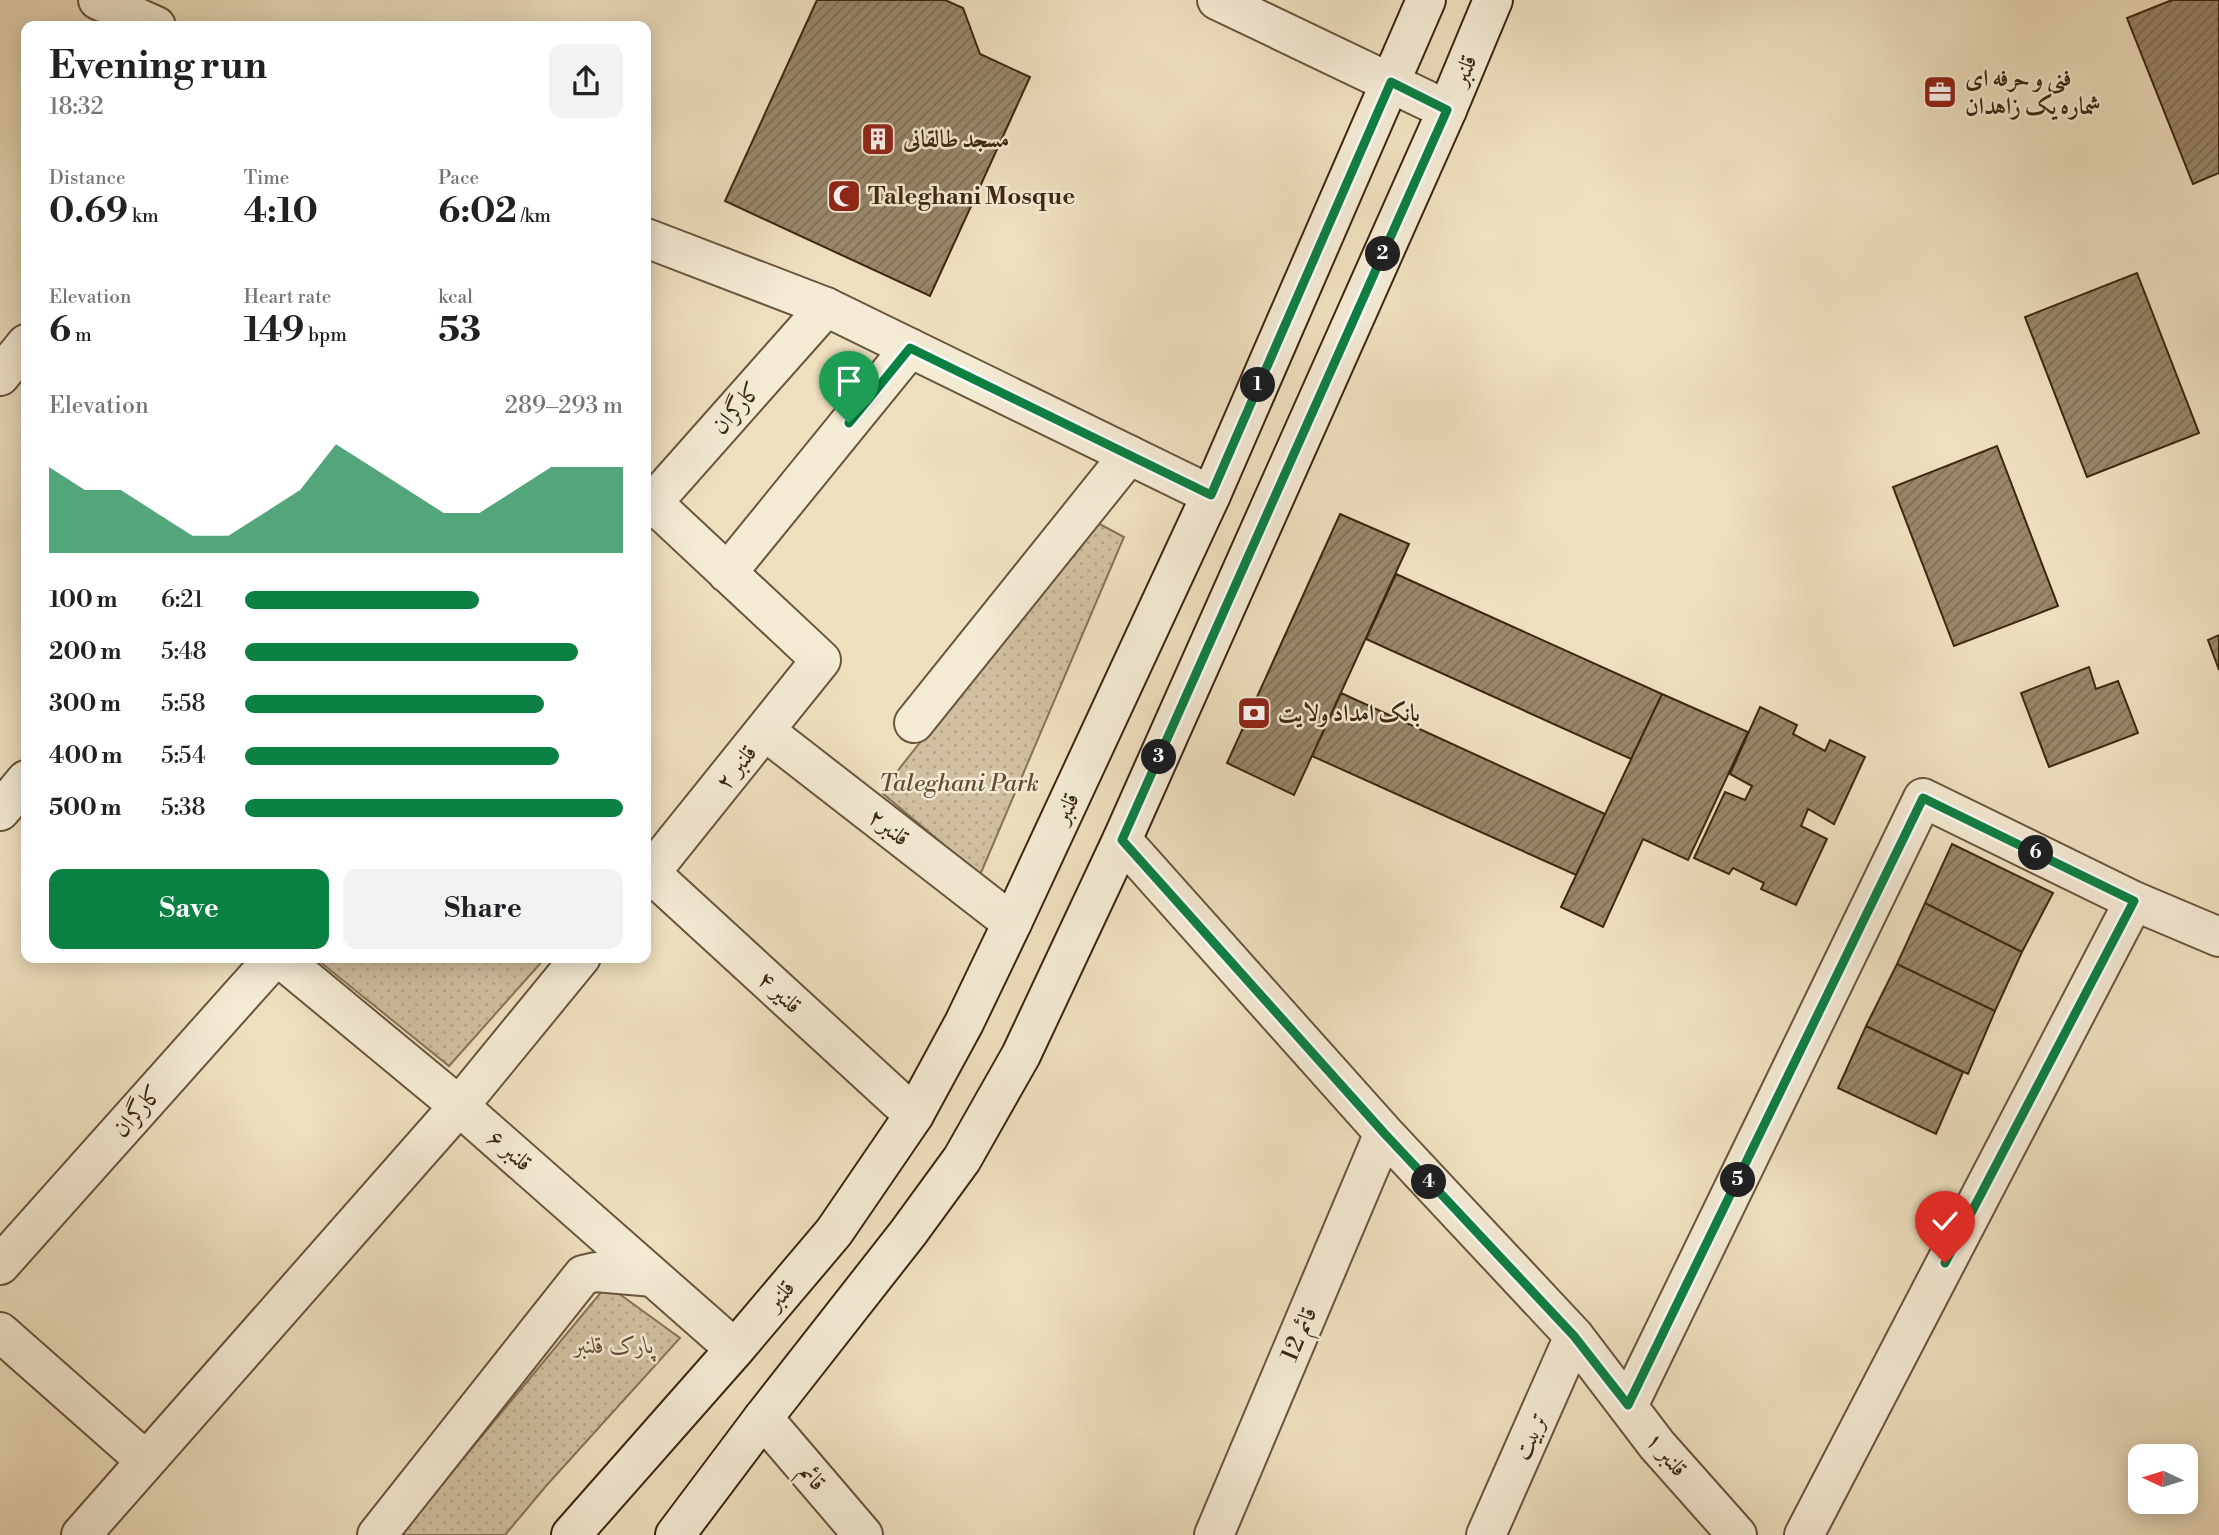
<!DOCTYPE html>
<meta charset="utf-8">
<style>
:root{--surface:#fff;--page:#f2f2f2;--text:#202124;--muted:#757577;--accent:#0b8043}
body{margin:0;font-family:"Libre Bodoni",Amiri,serif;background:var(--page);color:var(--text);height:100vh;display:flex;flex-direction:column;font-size:26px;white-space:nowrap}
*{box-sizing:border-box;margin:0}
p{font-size:23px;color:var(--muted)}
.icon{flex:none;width:38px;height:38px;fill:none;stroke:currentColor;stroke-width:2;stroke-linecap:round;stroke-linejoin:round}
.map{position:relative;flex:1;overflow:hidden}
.details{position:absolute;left:21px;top:21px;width:630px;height:942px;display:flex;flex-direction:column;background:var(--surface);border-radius:14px;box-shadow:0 4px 18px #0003}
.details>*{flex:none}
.needle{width:46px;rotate:274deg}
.fabs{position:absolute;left:2128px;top:1444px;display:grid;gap:14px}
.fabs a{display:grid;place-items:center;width:70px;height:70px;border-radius:14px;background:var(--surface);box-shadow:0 4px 18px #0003;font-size:35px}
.pin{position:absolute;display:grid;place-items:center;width:60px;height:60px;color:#fff;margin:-72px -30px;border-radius:50% 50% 50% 0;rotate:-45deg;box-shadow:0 0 7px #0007}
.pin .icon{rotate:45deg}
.km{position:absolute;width:35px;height:35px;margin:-18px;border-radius:50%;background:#222;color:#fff;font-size:19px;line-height:35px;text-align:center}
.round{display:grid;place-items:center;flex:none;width:74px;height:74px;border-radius:14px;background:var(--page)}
.summary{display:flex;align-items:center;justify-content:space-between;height:119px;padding:0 28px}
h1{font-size:38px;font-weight:700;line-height:52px}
.stats{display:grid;grid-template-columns:repeat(3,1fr);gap:10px;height:119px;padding:7px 28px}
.stats div{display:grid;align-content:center}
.stats b{font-size:35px;font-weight:700}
.stats small{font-size:19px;font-weight:400}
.stats p{font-size:19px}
.chart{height:196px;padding:14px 28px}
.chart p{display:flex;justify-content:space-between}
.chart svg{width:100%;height:126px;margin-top:7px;fill:var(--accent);opacity:.7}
.action{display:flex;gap:14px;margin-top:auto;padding:14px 28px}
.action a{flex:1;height:80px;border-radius:14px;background:var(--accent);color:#fff;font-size:28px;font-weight:700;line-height:80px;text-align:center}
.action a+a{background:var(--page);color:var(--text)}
ul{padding:0 28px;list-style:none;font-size:23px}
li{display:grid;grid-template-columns:112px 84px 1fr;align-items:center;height:52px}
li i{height:18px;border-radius:9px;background:var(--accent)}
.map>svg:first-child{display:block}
.green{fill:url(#green-dots);stroke:#867358;stroke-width:2}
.building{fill:url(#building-hatch);stroke:#3d2610;stroke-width:2}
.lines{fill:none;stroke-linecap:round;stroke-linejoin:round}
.minor-casing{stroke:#69543c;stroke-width:42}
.tertiary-casing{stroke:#69543c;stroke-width:42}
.secondary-casing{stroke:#3d2610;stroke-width:42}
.minor{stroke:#f4ebd5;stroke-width:38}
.tertiary{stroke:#f4ebd5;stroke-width:38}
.secondary{stroke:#f4ebd5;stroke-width:38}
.route-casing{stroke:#fff;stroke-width:14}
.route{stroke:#0b8043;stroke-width:9}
.labels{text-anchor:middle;stroke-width:5;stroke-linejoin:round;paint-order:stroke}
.street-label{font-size:24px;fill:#3d2610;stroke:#f4ebd5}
.poi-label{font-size:24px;font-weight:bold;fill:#3d2610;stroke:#f4ebd5;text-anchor:start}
.park-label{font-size:24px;font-style:italic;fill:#624c34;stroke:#f4ebd5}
</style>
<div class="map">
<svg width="2219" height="1535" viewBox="0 0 2219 1535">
<defs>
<pattern id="green-dots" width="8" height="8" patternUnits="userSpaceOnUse" patternTransform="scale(1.75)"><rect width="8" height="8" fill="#d0c0a1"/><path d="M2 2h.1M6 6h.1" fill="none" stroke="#b4a58a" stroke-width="1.8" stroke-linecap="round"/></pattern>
<pattern id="building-hatch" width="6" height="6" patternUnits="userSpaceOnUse" patternTransform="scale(1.75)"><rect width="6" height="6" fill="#99876b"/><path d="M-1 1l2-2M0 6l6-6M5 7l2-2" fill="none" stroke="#7e6e57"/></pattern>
</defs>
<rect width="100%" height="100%" fill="#eee0bf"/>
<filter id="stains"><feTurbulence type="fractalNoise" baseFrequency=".00286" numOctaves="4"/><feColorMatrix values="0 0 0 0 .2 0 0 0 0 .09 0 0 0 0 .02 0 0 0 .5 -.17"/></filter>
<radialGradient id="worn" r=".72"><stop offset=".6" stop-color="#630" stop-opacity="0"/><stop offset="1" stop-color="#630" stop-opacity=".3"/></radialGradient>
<!-- green -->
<path class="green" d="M1094,521L1124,537L980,875L881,792Z
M314,957H546L449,1066Z
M607,1285L680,1338L546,1486L505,1535H400Z"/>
<!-- building -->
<path class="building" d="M817,0H945L963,8L980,54L1030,77L930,296L725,201Z
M2172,0H2219V173L2193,184L2127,18Z
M2137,273L2199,433L2087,477L2025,317Z
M1997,446L2058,606L1954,646L1893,487Z
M1340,514L1409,544L1294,795L1227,763Z
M1396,574L1662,694L1631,759L1366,639Z
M2219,635V670L2208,640Z
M2089,667L2096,689L2118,681L2138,733L2049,767L2021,693Z
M1341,693L1605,814L1576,875L1312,756Z
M1662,694L1748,732L1688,860L1643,839L1603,927L1561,907Z
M1760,707L1797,725L1793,734L1825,751L1830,740L1865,757L1834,824L1808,809L1801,826L1827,839L1796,905L1761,889L1764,883L1733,868L1729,874L1694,858L1725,792L1745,800L1752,786L1730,774Z
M1952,844L2053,893L2022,952L1925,903Z
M1925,903L2022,952L1995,1011L1897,964Z
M1897,964L1995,1011L1968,1074L1866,1026Z
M1866,1026L1963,1072L1936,1134L1838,1088Z"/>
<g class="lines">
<!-- minor casing -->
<g class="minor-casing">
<path id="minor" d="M0,376L26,344
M646,510L826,307
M727,573L910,348
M914,723L1129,455
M765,731L1012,923
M0,811L26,780
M1122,840L1384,1133L1574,1336L1657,1445L1737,1535
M646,869L914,1115
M646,878L821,660L652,502
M279,957L459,1106L735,1349
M0,1265L275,957
M0,1332L146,1461
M1628,1406L1923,798L2134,901L2219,937
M81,1535L459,1106L581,957
M377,1535L583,1275L596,1272L653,1277
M1214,1535L1384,1133
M1486,1535L1574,1336
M1804,1535L2134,901"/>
</g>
<!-- tertiary casing -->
<g class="tertiary-casing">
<path id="tertiary" d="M98,0L156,26
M1217,0L1447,110
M646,238L826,307L1211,495
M763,1418L863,1535"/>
</g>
<!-- secondary casing -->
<g class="secondary-casing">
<path id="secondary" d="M571,1535L735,1349L834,1232L914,1115L964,1023L1012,923L1211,495L1426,0
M675,1535L763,1418L908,1233L962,1159L1021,1055L1122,840L1447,110L1493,0"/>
</g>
<!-- minor -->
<use href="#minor" class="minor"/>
<!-- tertiary -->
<use href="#tertiary" class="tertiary"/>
<!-- secondary -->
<use href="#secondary" class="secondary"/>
</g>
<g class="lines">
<!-- route casing -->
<g class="route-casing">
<path id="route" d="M849,423L910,348L1211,495L1391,82L1447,110L1122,840L1384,1133L1574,1336L1628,1405L1923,798L2134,901L1945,1263"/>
</g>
<!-- route -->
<use href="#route" class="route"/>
</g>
<!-- icons -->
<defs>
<g id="office-square" transform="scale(1.75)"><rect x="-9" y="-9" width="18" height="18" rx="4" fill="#8f2418" stroke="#f4ebd5"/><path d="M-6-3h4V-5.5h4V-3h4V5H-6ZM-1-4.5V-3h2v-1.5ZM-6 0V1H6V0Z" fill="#fff"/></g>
<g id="building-square" transform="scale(1.75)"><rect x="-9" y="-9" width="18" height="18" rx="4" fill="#8f2418" stroke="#f4ebd5"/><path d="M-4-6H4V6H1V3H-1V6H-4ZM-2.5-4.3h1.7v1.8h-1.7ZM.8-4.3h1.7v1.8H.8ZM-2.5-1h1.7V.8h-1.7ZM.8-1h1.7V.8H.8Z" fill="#fff"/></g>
<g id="mosque-square" transform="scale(1.75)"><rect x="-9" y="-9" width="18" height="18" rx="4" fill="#8f2418" stroke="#f4ebd5"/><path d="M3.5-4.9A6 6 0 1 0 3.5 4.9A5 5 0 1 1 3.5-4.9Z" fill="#fff"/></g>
<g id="bank-square" transform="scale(1.75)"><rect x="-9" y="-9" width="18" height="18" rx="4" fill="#8f2418" stroke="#f4ebd5"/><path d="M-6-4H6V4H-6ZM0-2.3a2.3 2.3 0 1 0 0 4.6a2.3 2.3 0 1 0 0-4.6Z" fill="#fff"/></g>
</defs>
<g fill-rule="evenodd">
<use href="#office-square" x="1940" y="92"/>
<use href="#building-square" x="878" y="139"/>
<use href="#mosque-square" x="844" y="196"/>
<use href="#bank-square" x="1254" y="713"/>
</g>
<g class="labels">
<!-- street labels -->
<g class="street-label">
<text transform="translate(1464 70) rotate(-67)" y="8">قلنبر</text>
<text transform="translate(736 408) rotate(-48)" y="8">کارگران</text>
<text transform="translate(736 767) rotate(-51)" y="8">قلنبر ۲</text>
<text transform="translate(1066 808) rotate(-65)" y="8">قلنبر</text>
<text transform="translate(889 827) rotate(38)" y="8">قلنبر۲</text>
<text transform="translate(780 992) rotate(43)" y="8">قلنیر ۴</text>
<text transform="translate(137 1111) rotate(-48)" y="8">کارگران</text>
<text transform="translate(510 1150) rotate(41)" y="8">قلنبر ۶</text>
<text transform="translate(780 1295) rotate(-50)" y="8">قلنبر</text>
<text transform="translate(1299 1334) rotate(-67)" y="8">قائم 12</text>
<text transform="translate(1530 1436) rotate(-66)" y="8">تربیت</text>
<text transform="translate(1667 1454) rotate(50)" y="8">قلنبر ۱</text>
<text transform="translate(813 1477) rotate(49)" y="8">قائم</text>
</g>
<!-- poi labels -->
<g class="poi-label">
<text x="1965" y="86">فنی و حرفه ای<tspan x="1965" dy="28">شماره یک زاهدان</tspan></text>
<text x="903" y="147">مسجد طالقانی</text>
<text x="868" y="204">Taleghani Mosque</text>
<text x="1278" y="721">بانک امداد ولایت</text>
</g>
<!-- park labels -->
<g class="park-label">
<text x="959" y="791">Taleghani Park</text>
<text x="614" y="1353">پارک قلنبر</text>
</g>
</g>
<rect width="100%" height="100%" filter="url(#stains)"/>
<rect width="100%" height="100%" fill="url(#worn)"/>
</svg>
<div class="fabs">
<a><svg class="needle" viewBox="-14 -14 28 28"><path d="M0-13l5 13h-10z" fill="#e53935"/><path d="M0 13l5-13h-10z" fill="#757577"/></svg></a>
</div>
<div class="pin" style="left:849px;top:423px;background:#1e9e55"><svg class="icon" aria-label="arrive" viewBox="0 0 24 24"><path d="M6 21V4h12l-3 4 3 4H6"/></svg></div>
<div class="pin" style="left:1945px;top:1263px;background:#d93025"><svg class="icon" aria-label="check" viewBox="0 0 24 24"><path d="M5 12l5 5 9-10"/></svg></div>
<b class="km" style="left:1258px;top:385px">1</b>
<b class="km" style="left:1383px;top:254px">2</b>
<b class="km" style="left:1159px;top:757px">3</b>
<b class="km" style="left:1429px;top:1182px">4</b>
<b class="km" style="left:1738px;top:1180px">5</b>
<b class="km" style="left:2036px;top:853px">6</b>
<section class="details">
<div class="summary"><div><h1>Evening run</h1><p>18:32</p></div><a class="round"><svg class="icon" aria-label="share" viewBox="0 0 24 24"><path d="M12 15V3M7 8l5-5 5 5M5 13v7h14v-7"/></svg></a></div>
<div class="stats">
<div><p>Distance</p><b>0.69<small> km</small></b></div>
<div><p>Time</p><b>4:10</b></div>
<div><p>Pace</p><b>6:02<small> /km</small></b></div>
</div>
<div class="stats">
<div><p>Elevation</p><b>6<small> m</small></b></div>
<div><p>Heart rate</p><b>149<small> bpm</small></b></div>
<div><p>kcal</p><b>53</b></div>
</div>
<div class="chart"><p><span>Elevation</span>289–293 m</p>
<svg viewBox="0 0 160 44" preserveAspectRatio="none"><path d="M0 44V14L10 22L20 22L30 30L40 38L50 38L60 30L70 22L80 6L90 14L100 22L110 30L120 30L130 22L140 14L150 14L160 14V44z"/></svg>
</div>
<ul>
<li><b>100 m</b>6:21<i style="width:62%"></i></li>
<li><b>200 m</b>5:48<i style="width:88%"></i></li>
<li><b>300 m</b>5:58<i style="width:79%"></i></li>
<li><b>400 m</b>5:54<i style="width:83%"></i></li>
<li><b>500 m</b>5:38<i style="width:100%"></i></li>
</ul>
<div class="action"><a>Save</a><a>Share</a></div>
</section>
</div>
